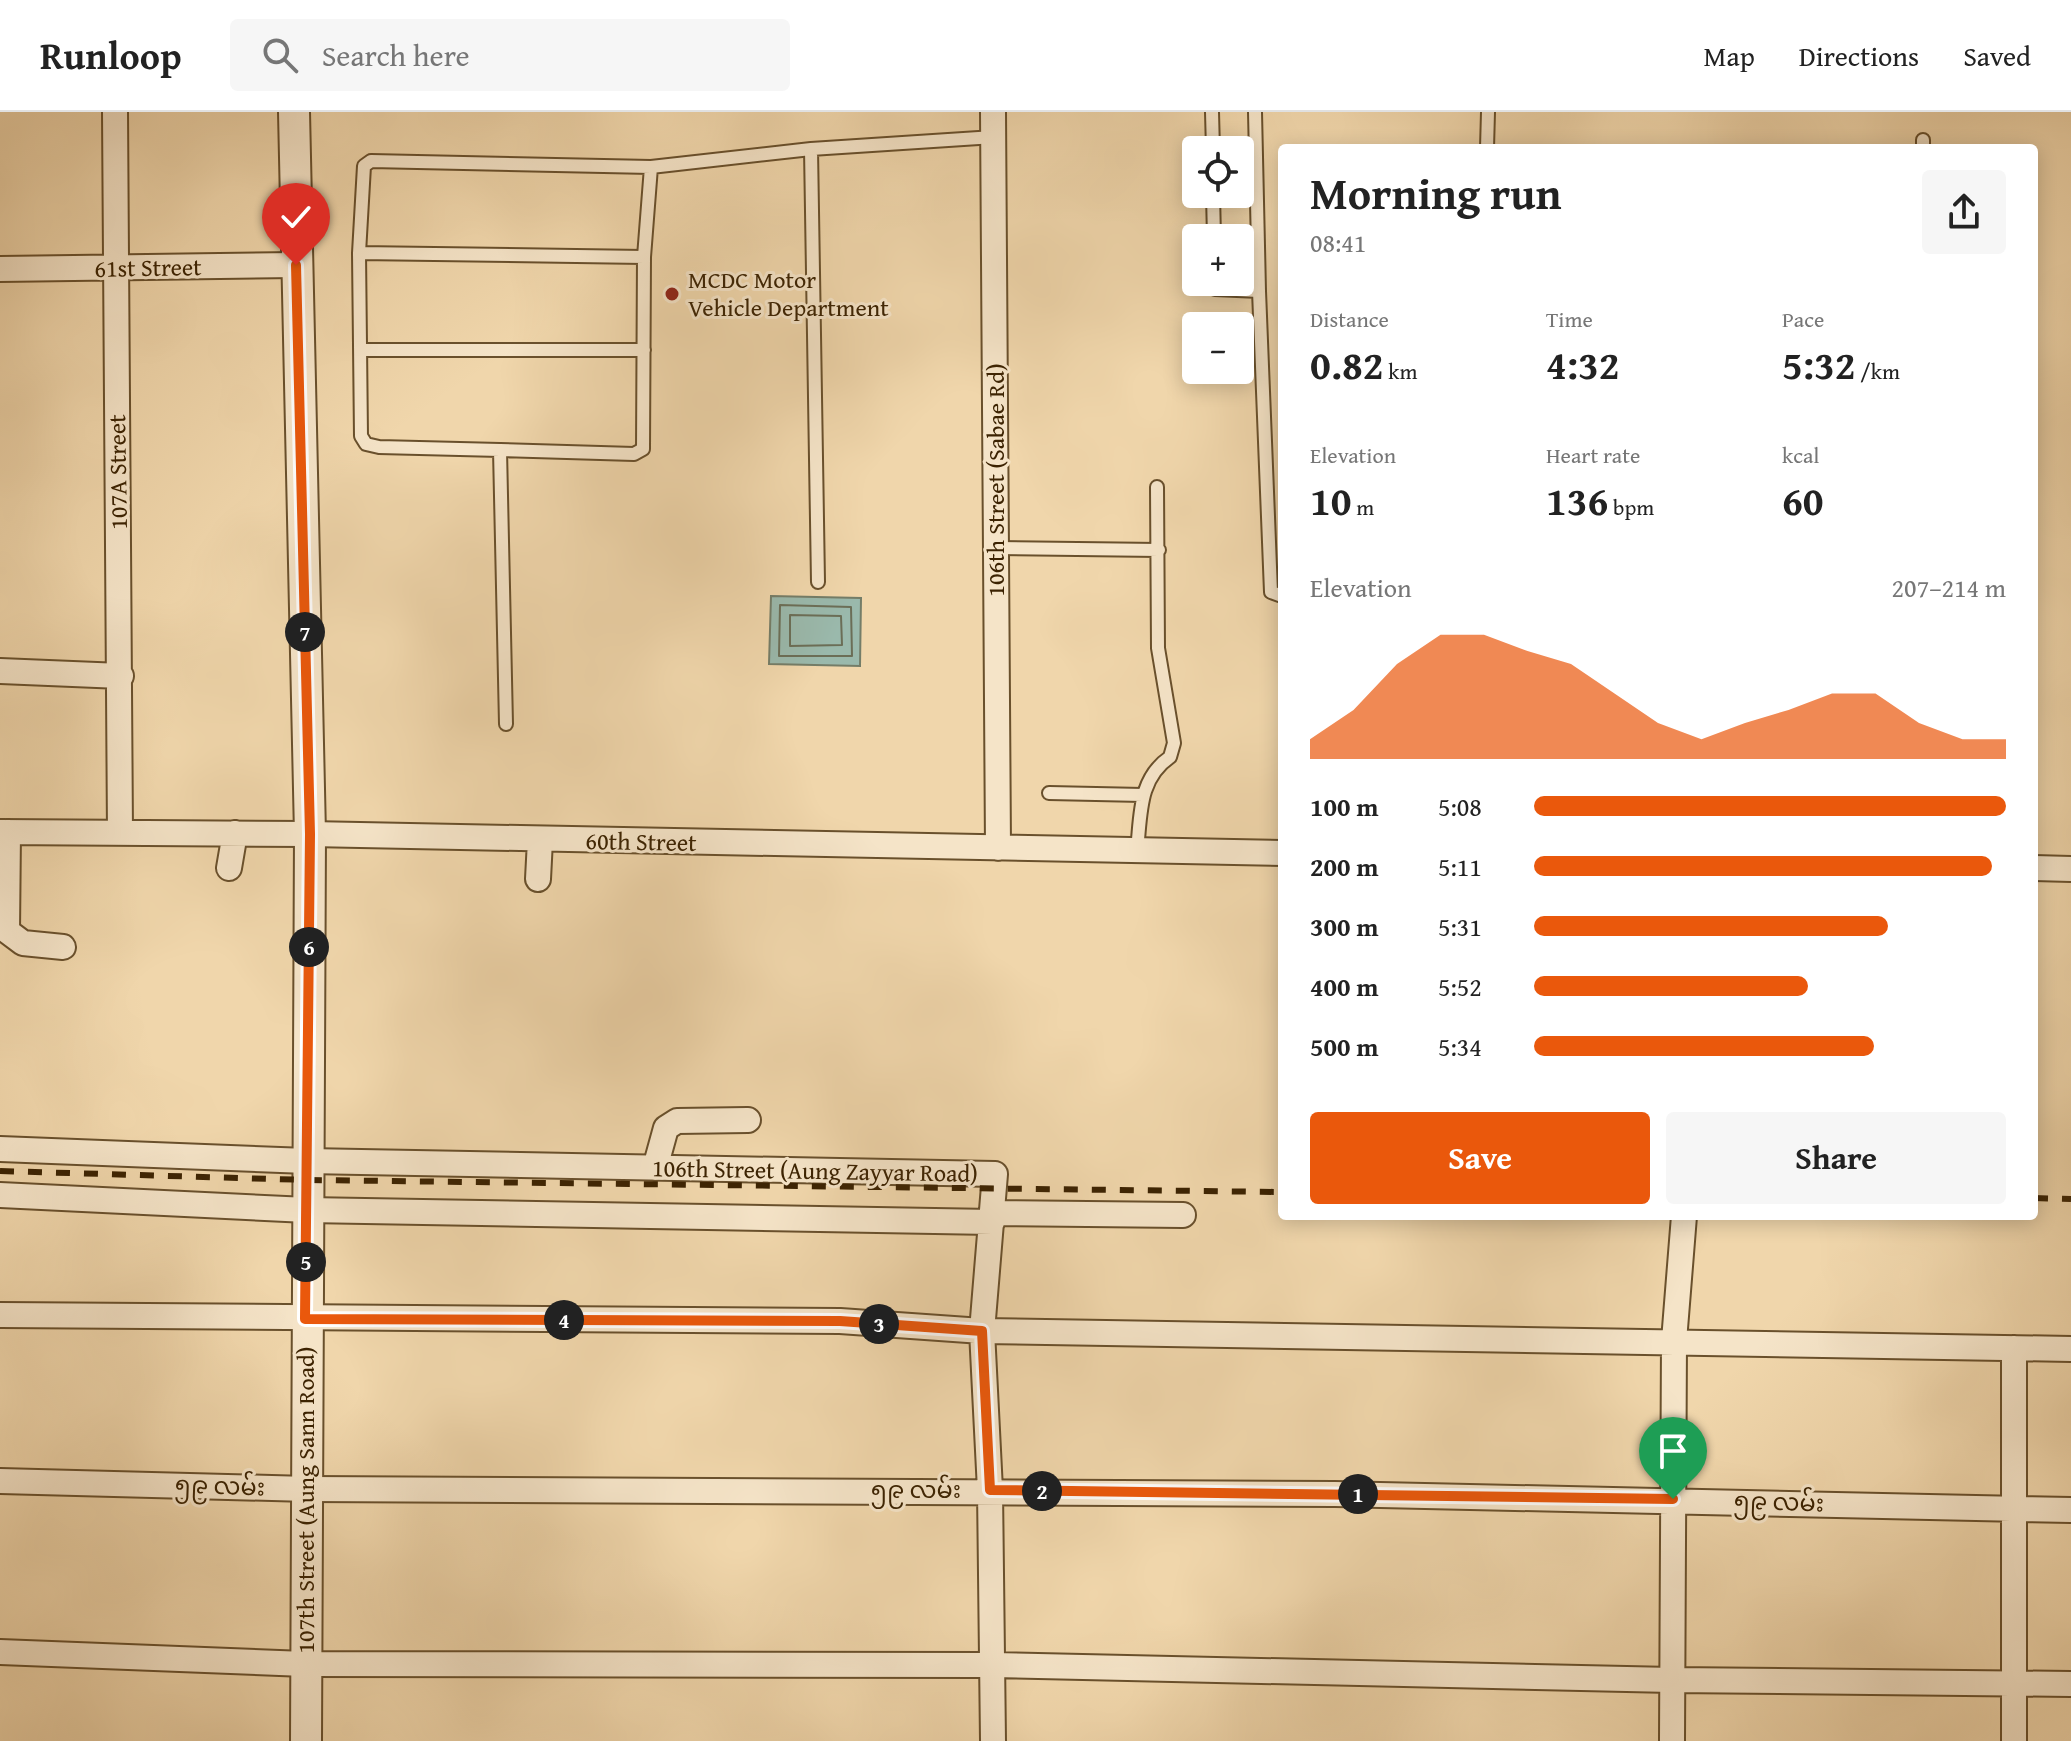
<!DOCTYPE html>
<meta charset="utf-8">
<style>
:root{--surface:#fff;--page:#f6f6f6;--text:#222;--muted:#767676;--line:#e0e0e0;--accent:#ea580c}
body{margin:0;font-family:"Gentium Book Plus","Noto Sans Myanmar",serif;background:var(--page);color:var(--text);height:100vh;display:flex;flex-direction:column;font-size:30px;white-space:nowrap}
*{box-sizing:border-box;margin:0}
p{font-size:26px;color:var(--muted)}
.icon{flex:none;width:44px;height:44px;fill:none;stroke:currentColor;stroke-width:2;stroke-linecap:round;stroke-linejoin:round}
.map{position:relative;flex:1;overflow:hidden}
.sheet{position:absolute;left:1278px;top:32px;width:760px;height:1076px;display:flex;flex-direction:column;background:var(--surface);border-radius:8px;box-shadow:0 4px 20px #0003}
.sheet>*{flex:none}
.fabs{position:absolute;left:1182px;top:24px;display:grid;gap:16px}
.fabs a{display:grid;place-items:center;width:72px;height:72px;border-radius:8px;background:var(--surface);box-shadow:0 4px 20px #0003;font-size:40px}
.pin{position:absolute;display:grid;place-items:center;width:68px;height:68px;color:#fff;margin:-82px -34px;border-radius:50% 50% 50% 0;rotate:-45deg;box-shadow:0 0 8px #0007}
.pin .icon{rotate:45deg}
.km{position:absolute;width:40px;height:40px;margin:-20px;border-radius:50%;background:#222;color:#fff;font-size:22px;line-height:40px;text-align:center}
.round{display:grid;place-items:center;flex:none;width:84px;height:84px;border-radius:8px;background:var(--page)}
.overview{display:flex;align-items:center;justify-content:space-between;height:136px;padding:0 32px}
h1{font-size:44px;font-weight:600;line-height:60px}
.metrics{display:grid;grid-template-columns:repeat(3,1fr);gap:12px;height:136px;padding:8px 32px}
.metrics div{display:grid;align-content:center}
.metrics b{font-size:40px;font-weight:600}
.metrics small{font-size:22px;font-weight:400}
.metrics p{font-size:22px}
.chart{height:224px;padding:16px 32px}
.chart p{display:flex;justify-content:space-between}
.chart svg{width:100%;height:144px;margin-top:8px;fill:var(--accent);opacity:.7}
.cta{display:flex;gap:16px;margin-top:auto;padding:16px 32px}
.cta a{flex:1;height:92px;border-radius:8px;background:var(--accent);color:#fff;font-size:32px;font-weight:600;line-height:92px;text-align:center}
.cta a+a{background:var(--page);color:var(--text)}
ul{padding:0 32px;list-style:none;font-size:26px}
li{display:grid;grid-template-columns:128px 96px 1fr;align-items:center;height:60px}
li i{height:20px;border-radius:10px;background:var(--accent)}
header{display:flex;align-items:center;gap:48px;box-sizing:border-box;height:112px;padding:0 40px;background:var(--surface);border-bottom:2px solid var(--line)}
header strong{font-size:38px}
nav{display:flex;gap:44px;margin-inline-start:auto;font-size:28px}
.search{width:560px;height:72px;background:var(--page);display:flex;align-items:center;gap:20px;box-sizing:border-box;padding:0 28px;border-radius:8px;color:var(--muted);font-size:30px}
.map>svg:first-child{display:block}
.water{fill:#9ab9ac;stroke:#747d68;stroke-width:2}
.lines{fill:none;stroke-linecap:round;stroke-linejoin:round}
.shore{stroke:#6b6e57;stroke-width:2}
.service-casing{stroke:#69502c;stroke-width:16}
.minor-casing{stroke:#69502c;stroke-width:28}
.tertiary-casing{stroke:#69502c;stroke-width:34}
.service{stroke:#f5e4c8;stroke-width:12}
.minor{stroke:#f5e4c8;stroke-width:24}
.tertiary{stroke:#f5e4c8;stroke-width:30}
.rail{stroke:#3c2302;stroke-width:6;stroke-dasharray:14 14;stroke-linecap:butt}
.route-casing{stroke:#fff;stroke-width:16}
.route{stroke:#ea580c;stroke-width:10}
.poi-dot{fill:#8f2418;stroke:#f5e4c8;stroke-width:3}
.labels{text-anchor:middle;stroke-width:6;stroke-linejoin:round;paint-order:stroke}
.street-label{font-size:24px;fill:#3c2302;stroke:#f5e4c8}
.poi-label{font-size:24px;fill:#3c2302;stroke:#f5e4c8;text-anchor:start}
</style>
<header>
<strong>Runloop</strong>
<div class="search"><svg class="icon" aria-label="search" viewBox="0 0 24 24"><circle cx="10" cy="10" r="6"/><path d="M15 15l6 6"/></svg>Search here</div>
<nav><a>Map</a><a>Directions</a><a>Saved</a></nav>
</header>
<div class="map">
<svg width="2071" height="1629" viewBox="0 0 2071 1629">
<rect width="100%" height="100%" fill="#f0d6ab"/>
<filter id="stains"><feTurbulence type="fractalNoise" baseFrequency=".0025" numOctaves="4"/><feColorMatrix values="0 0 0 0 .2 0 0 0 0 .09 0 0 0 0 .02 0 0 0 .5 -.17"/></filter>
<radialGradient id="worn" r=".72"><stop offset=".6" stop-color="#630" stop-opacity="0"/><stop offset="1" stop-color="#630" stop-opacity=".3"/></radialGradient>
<!-- water -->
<path class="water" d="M771,484L861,486L860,554L769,552Z"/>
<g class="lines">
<!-- shore -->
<path class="shore" d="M780,493L851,495L852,544H779Z
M790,503L841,504L842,533L790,534Z"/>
<!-- service casing -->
<g class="service-casing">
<path id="service" d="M1212,0L1213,38
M1255,0L1259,179
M1487,36L1488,0
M1923,36V28
M811,37L818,470
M1213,82L1214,126
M359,141L644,145
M1215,170V177L1259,179L1271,480L1282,484
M361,238H644
M500,338L379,335L366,332L361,324L359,141L364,54L371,49L651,55
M996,436L1159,438
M506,612L500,338L634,342L643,337L644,145L651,55L811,37L994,25
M1049,681L1143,683
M1137,738C1141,703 1138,667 1170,645L1174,631L1158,536L1157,375"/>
</g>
<!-- minor casing -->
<g class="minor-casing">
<path id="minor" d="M115,0L120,721
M993,0L998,736
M0,157L296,153
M0,559L121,564
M0,720L310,722L1282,741
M8,720L7,819L23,831L63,835
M229,756L235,721
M2034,756L2071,757
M538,767L540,728
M0,1037L307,1049L995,1062L982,1219L990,1378L993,1629
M655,1056L666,1016L677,1009L748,1008
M0,1083L307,1098L992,1110
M992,1101L1183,1103
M0,1203L840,1209L982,1219L2071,1237
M0,1369L308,1377L1335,1382L2071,1398
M0,1540L305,1552L993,1553L1672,1568L2071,1572
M1672,1629L1674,1229L1684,1104
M2014,1629V1236"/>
</g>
<!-- tertiary casing -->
<g class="tertiary-casing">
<path id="tertiary" d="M294,0L310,722L306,1629"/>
</g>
<!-- service -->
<use href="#service" class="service"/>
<!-- minor -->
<use href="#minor" class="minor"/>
<!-- tertiary -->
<use href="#tertiary" class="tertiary"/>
<!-- rail -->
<path class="rail" d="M0,1059L307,1068L1282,1080
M2034,1086L2071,1087"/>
</g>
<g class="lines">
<!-- route casing -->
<g class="route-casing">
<path id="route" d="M296,153L310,722L305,1207L840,1209L982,1219L990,1378L1673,1387"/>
</g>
<!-- route -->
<use href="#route" class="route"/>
</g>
<!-- markers -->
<circle class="poi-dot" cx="672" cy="182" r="8"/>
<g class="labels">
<!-- street labels -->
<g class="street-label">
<text transform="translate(148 156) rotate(-1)" y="8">61st Street</text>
<text transform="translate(118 360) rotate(-91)" y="8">107A Street</text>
<text transform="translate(996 368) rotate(-90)" y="8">106th Street (Sabae Rd)</text>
<text transform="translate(641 730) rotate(1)" y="8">60th Street</text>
<text transform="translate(815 1059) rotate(1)" y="8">106th Street (Aung Zayyar Road)</text>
<text transform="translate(220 1374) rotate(2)" y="8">၅၉ လမ်း</text>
<text x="916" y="1386">၅၉ လမ်း</text>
<text transform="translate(306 1388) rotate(-90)" y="8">107th Street (Aung Sann Road)</text>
<text transform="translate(1779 1390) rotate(2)" y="8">၅၉ လမ်း</text>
</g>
<!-- poi labels -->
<g class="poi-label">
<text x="688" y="176">MCDC Motor<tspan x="688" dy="28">Vehicle Department</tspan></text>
</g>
</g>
<rect width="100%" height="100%" filter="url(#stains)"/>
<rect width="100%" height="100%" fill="url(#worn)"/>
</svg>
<div class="fabs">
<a><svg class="icon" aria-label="locate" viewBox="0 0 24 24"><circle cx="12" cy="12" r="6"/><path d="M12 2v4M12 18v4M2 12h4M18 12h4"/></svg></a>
<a>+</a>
<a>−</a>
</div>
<div class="pin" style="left:1673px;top:1387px;background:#1e9e55"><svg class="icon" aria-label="arrive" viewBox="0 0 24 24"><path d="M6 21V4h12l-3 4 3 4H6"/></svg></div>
<div class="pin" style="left:296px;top:153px;background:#d93025"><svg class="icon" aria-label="check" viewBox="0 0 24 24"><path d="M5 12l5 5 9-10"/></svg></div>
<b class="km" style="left:1358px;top:1382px">1</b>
<b class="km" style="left:1042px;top:1379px">2</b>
<b class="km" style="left:879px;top:1212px">3</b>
<b class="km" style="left:564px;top:1208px">4</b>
<b class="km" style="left:306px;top:1150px">5</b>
<b class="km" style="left:309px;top:835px">6</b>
<b class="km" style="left:305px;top:520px">7</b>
<section class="sheet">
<div class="overview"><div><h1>Morning run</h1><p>08:41</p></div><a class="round"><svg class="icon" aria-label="share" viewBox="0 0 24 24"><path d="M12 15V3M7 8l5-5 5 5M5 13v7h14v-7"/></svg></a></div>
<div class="metrics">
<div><p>Distance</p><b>0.82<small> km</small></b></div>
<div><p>Time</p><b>4:32</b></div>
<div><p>Pace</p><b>5:32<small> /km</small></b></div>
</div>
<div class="metrics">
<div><p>Elevation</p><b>10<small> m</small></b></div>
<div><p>Heart rate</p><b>136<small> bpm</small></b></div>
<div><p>kcal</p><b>60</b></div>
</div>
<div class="chart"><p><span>Elevation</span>207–214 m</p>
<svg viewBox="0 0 160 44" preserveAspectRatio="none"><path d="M0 44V38L10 29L20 15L30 6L40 6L50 11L60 15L70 24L80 33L90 38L100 33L110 29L120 24L130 24L140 33L150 38L160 38V44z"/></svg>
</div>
<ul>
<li><b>100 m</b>5:08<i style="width:100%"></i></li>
<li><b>200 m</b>5:11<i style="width:97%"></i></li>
<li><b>300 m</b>5:31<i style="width:75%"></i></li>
<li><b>400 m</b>5:52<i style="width:58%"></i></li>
<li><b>500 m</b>5:34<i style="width:72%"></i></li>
</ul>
<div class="cta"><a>Save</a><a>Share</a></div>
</section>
</div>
